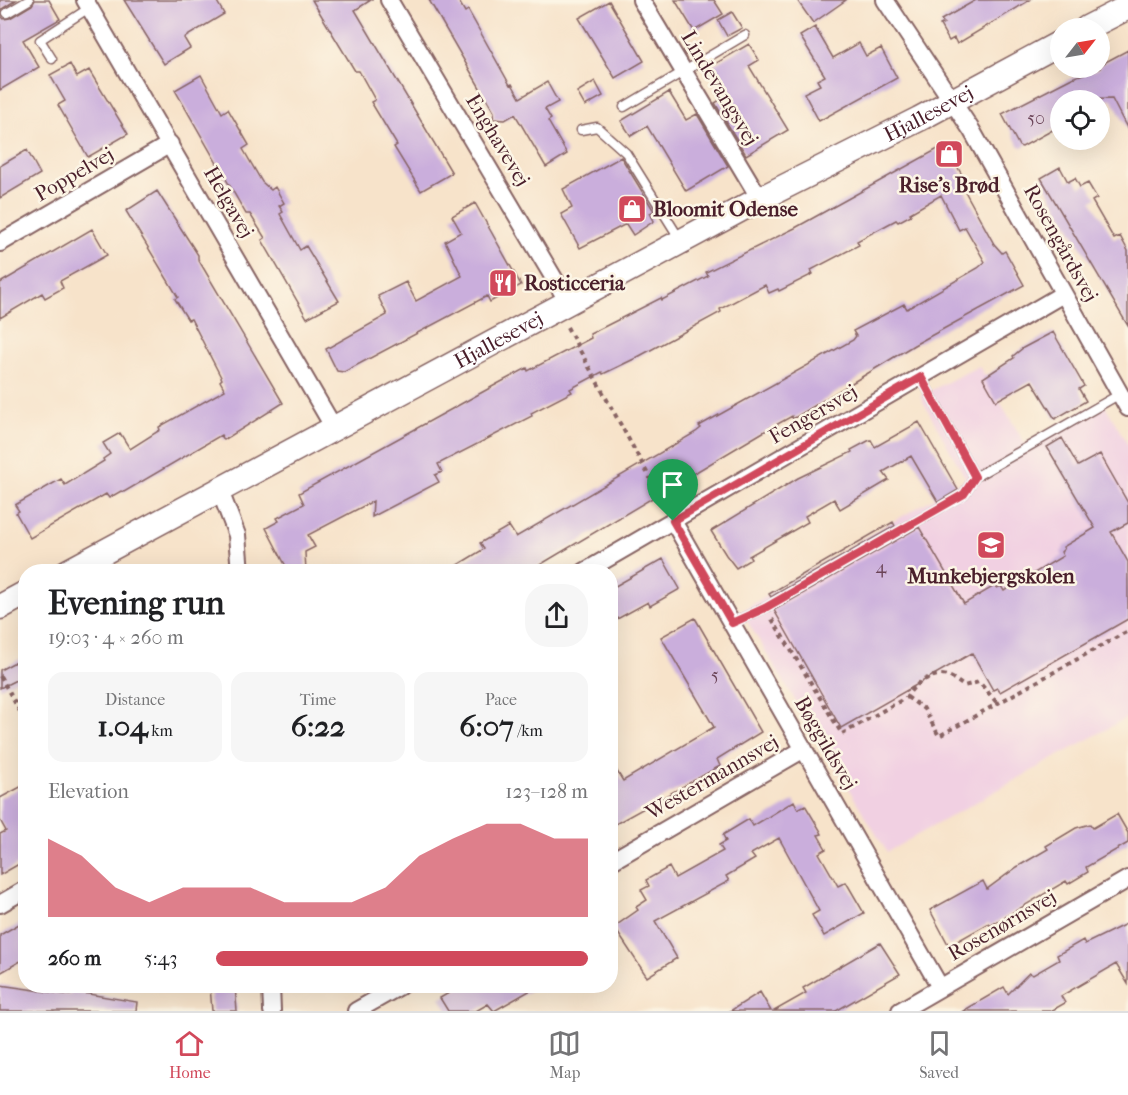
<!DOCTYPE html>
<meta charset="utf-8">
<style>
:root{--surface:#fff;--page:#f6f6f6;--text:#202124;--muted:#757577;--line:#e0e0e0;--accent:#d1495b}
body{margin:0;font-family:"IM FELL French Canon",serif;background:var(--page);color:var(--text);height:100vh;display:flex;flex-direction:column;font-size:22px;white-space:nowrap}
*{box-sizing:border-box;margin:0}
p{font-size:20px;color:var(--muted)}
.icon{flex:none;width:33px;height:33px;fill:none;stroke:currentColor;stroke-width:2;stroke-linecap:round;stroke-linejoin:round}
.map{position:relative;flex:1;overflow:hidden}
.sheet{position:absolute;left:18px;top:564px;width:600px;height:429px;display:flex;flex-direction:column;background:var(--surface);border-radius:24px;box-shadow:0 6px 24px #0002}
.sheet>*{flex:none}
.needle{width:39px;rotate:59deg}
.tools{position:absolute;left:1050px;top:18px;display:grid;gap:12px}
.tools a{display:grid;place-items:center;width:60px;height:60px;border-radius:50%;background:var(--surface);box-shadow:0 6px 24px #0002;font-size:30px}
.pin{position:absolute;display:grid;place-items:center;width:51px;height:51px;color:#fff;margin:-62px -26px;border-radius:50% 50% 50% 0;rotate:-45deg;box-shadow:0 0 6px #0007}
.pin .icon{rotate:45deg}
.round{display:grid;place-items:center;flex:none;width:63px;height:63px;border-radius:24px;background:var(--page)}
.summary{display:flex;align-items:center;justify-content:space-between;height:102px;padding:0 30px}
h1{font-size:33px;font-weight:700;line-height:45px}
.figures{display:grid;grid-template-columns:repeat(3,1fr);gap:9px;height:102px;padding:6px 30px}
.figures div{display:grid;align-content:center;border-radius:15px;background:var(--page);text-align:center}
.figures b{font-size:30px;font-weight:700}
.figures small{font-size:16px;font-weight:400}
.figures p{font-size:16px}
.chart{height:168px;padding:12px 30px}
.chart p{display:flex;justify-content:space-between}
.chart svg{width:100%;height:108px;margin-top:6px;fill:var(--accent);opacity:.7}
ul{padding:0 30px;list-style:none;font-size:20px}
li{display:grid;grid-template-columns:96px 72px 1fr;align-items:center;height:45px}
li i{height:15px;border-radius:8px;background:var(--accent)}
.tab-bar{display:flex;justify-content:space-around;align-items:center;height:84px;border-top:2px solid var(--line);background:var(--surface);font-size:16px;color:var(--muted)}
.tab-bar a{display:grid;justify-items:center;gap:3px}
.tab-bar .on{color:var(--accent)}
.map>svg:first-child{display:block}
.built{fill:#f1d0e2}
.building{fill:#caaedc}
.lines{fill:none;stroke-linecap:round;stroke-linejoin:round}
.lane-casing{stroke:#876463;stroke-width:11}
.street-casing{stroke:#876463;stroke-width:20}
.secondary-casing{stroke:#876463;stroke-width:27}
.path{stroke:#876463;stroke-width:4;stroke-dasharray:4.5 4.5;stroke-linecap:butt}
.lane{stroke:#fff;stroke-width:8}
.street{stroke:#fff;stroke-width:16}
.secondary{stroke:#fff;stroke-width:24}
.route-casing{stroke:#fff;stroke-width:12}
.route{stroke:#d1495b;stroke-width:8}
.labels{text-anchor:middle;stroke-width:5;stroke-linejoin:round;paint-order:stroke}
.number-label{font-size:18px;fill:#6a4357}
.street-label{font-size:21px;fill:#4a1f2b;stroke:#fcf5e5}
.poi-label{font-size:21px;font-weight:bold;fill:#4a1f2b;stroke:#fcf5e5}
</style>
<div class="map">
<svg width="1128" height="1011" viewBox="0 0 1128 1011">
<rect width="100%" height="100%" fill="#fcf5e5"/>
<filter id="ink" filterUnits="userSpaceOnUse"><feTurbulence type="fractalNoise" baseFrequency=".0167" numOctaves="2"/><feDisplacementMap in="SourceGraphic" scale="12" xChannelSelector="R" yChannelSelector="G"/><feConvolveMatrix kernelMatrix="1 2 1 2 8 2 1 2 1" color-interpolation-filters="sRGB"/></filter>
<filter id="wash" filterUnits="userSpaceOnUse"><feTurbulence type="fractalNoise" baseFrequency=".008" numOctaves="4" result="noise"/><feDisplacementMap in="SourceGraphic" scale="24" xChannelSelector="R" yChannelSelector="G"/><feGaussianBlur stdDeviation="1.35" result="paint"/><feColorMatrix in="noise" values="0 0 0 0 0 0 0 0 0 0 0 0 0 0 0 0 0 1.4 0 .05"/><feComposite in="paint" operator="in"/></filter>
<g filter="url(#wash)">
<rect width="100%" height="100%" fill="#f7e3ca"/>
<!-- built -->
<path class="built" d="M979,366L1025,444L1102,400L1128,445V717L887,852L741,611L966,479L920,396Z"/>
<g id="blocks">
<!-- building -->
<path class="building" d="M0,0H16L2,9L1,16L4,19L10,18L32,5L35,0H49L60,19L23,40L39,67L0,90Z
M124,0H216L224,14L184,38L190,48L164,64Z
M312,0H371L355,10L452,173L421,191L394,147L397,145L371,102L375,100L359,71H355Z
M429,0H458L465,12L468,10L510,85L512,84L520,98L547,82L558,102L545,109L551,119L548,121L567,154L546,167L515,114L505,120L493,119L494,112Z
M675,0H714L723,14L694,31Z
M797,0H846L813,23Z
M976,0H1030L957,44L954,38L949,41L940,25L944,23L941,20Z
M609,1L644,61L615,78L579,18Z
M732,12L742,28L727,36L718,20Z
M815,27L833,58L859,43L866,56L881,48L897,78L819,121L804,93L820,85L817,80L825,76L800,36Z
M749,44L759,60L749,66L788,130L746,155L715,103L725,97L708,68Z
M1128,50V130L1112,99L1060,100V126L1022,147L1019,146L1002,114L1072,78L1100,68V65Z
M70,64L77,77L89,70L128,134L88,157L58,105L65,101L50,75Z
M201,75L222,113L228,109L249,145L243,149L262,182L271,190L275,187L284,203L279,206L283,212L280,214L300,250L306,246L339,301L307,318L262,240L265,238L250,214H246L175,90Z
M595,81L603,96L585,106L577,92Z
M669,92L686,120L697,114L728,166L686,191L647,126L631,136L621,121Z
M945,145L966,182L961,184L994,244L1002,253L1005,251L1024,285L914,345L793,419L792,416L765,431L528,572H446L484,549L480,543L509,526L516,537L696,432L701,428L699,426L853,340L856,336L853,331L904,304L907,309L978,268L985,262L965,227L959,230L941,195L910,213L911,215L898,222L896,220L857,241L859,245L811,270L813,274L779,291L778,289L769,293L765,285L720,309L721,312L634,359L603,374L602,372L570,389L572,392L531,413L532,416L438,464L442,472L435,475L439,482L372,517L373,501L308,535L315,547L305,552L306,572H289L266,528L279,521L277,518L304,504L299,493L499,383L527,368L528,371L591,338L590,334L661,298L662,300L708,276L706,272L795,228Z
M27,150L40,174L0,198V166Z
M621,157L654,211L650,213L654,221L633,235L626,224L580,248L561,214L572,208L563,189Z
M1060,167L1068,182L1075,178L1080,187L1088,183L1097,198L1092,201L1114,239L1120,236L1128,251V326L1041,178Z
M157,191L198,255V259L283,403L224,440L221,435L124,492L121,491L109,498L106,494L30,538L16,513L19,511L15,505L61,479L65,485L104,461L103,459L110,454L103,443L120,433L130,449L160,430L159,427L225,390L220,381L222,379L191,319L188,320L175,299L178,297L126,211Z
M475,203L521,285L490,302L487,296L344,372L337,371L326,349L387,315L378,296L406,282L416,301L462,276L445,241L461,232L452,216Z
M92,229L107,255L60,281L63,288L45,298L42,293L0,318V283Z
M1053,332L1084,386L1079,389L1086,401L1055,419L1032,381L996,401L983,378L1014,358L1013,356L1023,348Z
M919,422L958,490L938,502L911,456L883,472L889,480L840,509L834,499L805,516L808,522L749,556L751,559L736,568L726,555L711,531L798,478L852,452L851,450L868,441L871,440L875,447Z
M1062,438L1078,466L1100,454L1128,503V523L1111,532L1128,562V619L1000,692L997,688L993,690L972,653L841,728L774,610L919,527L964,604L996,585L997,588L1001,586L1004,591L1063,556L1061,552L1064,549L1063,547L1095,528L1047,447Z
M893,522L895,526L771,597L769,594Z
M663,559L680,589L650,606L648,602L610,623V589Z
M695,618L761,732L717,759L720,766L610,827V760L623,781L714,727L661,637Z
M26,656V675L0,688V670Z
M26,784V860L0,875V834L6,831L0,820V798Z
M794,801L798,809L805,805L820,830L822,834L818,835L826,849L819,853L838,886L846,882L864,913L824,936L812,915L819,911L779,838L751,854L755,859L726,876L729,881L655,921L677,958L647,977L614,927L638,910L636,907L647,900L641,890L649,886L646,880L669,867L675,878L723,851L719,845L726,841L723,835L726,833L749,819L753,826Z
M1117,814L1128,833V843L1086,867L1088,872L1068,884L1066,881L990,926L989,923L949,946L930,910L983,881L987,889L1017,867L1048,849L1046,846L1076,828L1090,824L1093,828Z
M26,920V958L0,973V935Z
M1128,923V984L1116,964L1061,996L1065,1003L1051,1011H963L1004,987L1008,994L1029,973L1033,975L1059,960L1057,955L1083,940L1085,944Z
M880,943L900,974L836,1011H774L806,993L803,988Z
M0,985L70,995L71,991L137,1002L136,1011H0Z
M210,986H235L237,1011H212Z
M461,986H538L494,1011L488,1004L476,1011H448L440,998Z
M760,992L771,1011H730Z"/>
</g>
</g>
<g filter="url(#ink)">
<use href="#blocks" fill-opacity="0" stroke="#876463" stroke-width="1.5"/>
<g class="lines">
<!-- lane casing -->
<g class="lane-casing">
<path id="lane" d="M7,13L29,0
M52,59L40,40L89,8
M624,107L745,35
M581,130L597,127L626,153L681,241
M921,377L975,477
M732,623L765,608L964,494L975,477L1120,394"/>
</g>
<!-- street casing -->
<g class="street-casing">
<path id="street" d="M85,0L334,428
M389,0L568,302
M641,0L760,199
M885,0L972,131L1128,408
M0,243L170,144
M220,491L237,535L240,572
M673,521L940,987
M584,572L1063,294
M610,862L804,749
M0,904L26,889
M271,986L272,1011
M356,1011L400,986
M900,1011L1128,879"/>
</g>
<!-- secondary casing -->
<g class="secondary-casing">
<g id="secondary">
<path d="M1087,28L1128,7"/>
<path id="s1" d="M67,572L760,199L919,119L1060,43"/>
<path d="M0,607L26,593"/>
</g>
</g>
<!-- path -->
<path class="path" d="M567,327L666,507
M772,619L842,734L907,697C912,685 933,671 947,676C953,677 959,683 964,686L979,682L998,704
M0,676L26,722
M907,697L924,709L939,736L1128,631"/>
<!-- lane -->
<use href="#lane" class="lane"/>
<!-- street -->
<use href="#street" class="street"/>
<!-- secondary -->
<use href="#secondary" class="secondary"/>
</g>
</g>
<g class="lines" filter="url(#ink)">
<!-- route casing -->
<g class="route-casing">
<path id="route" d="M921,377L975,477L964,494L765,608L732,623L673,521Z"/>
</g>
<!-- route -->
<use href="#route" class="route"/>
</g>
<!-- icons -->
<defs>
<g id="shop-square" transform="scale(1.5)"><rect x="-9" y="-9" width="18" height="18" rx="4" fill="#d1495b" stroke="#fcf5e5"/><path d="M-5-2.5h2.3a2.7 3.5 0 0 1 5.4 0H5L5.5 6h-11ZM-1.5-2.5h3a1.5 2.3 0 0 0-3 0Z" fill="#fff"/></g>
<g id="restaurant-square" transform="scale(1.5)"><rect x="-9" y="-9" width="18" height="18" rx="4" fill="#d1495b" stroke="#fcf5e5"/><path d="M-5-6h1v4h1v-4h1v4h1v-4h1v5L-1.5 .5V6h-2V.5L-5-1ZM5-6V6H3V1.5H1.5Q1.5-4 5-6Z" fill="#fff"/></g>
<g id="school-square" transform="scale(1.5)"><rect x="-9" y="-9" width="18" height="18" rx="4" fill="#d1495b" stroke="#fcf5e5"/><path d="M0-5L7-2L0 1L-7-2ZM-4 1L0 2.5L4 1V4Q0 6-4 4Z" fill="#fff"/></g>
</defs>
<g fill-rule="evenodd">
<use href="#shop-square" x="949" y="154"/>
<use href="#shop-square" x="632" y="209"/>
<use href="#restaurant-square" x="503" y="283"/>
<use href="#school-square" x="991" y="545"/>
</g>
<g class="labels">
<!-- number labels -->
<g class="number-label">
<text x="1036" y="124">50</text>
<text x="881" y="573">4</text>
<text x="715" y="681">5</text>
</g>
<!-- street labels -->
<g class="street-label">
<text transform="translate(720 88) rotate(59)" y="7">Lindevangsvej</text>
<text dy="7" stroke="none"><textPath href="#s1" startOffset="976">Hjallesevej</textPath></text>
<text transform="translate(498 140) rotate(59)" y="7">Enghavevej</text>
<text transform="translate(74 174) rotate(-30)" y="7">Poppelvej</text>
<text transform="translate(229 202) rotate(60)" y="7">Helgavej</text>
<text transform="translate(1061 243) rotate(61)" y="7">Rosengårdsvej</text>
<text dy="7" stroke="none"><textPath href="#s1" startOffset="490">Hjallesevej</textPath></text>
<text transform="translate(813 414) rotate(-30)" y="7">Fengersvej</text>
<text transform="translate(826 743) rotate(60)" y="7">Bøggildsvej</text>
<text transform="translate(712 777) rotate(-30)" y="7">Westermannsvej</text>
<text transform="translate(1002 925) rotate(-30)" y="7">Rosenørnsvej</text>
</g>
<!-- poi labels -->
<g class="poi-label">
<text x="949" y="192">Rise's Brød</text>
<text x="653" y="216" text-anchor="start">Bloomit Odense</text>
<text x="524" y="290" text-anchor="start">Rosticceria</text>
<text x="991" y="583">Munkebjergskolen</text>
</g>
</g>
</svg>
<div class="tools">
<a><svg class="needle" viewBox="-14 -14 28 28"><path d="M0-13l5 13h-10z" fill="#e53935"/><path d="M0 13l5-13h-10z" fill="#757577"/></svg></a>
<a><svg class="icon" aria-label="locate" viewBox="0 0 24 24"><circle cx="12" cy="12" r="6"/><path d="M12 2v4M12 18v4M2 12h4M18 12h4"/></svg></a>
</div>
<div class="pin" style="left:673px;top:521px;background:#1e9e55"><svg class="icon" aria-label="arrive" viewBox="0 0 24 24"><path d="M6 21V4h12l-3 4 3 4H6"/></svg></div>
<section class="sheet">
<div class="summary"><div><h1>Evening run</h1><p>19:03 · 4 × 260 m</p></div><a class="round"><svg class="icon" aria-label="share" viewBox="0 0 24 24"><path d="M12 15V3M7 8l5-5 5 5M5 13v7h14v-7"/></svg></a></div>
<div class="figures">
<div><p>Distance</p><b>1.04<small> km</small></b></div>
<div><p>Time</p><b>6:22</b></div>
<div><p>Pace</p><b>6:07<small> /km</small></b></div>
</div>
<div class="chart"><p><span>Elevation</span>123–128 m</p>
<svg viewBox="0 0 160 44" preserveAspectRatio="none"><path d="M0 44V12L10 19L20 32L30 38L40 32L50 32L60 32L70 38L80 38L90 38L100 32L110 19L120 12L130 6L140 6L150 12L160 12V44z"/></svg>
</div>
<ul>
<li><b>260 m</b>5:43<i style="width:100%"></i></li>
</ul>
</section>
</div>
<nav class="tab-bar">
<a class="on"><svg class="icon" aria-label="home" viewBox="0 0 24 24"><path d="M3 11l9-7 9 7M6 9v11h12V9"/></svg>Home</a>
<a><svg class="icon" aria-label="map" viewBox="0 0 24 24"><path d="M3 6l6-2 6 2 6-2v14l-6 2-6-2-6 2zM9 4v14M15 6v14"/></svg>Map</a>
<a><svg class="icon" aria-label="saved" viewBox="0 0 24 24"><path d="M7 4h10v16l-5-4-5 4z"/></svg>Saved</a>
</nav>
